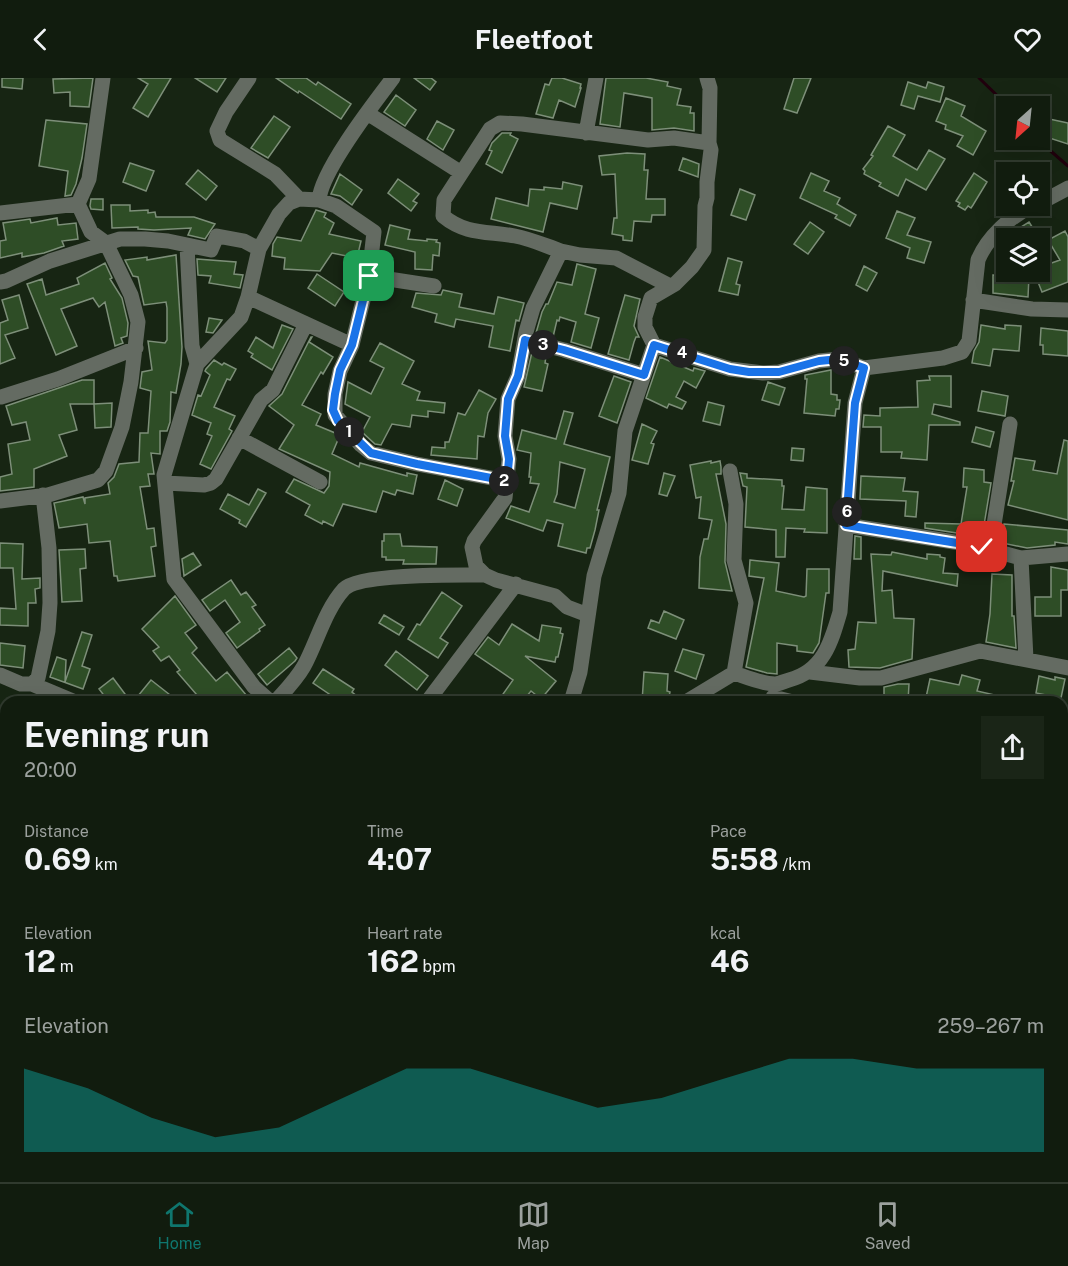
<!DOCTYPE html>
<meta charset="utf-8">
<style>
:root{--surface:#111c0e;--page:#1a2517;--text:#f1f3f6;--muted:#9ca19e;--line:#303a2e;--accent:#0f766e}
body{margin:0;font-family:"Public Sans",sans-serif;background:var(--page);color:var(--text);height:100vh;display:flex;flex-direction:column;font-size:22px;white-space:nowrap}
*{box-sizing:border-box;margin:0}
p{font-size:20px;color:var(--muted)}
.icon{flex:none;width:33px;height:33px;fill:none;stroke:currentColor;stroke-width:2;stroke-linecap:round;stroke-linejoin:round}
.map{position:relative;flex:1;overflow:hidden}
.drawer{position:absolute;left:0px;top:618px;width:1068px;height:486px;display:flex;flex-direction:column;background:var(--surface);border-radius:18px 18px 0 0;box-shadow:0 6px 24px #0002,0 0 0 2px var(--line)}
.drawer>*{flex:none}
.needle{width:39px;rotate:207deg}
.buttons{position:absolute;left:996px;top:18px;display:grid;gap:12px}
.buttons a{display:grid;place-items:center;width:54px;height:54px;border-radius:0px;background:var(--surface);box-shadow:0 6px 24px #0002,0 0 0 2px var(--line);font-size:30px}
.pin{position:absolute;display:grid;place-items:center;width:51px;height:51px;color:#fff;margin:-26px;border-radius:12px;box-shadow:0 3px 9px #0006}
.km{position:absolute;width:30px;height:30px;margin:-15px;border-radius:50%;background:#222;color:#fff;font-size:16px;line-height:30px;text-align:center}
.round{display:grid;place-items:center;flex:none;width:63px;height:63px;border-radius:0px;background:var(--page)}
.head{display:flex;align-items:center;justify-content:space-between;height:102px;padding:0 24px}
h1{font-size:33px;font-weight:700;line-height:45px}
.figures{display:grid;grid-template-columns:repeat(3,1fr);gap:9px;height:102px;padding:6px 24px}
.figures div{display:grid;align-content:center}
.figures b{font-size:30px;font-weight:700}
.figures small{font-size:16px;font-weight:400}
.figures p{font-size:16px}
.chart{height:168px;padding:12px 24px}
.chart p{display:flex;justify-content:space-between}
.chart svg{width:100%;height:108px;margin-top:6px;fill:var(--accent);opacity:.7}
header{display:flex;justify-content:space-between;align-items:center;height:78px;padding:0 24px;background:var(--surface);font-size:27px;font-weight:700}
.tab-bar{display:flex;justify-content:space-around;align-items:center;height:84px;border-top:2px solid var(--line);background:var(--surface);font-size:16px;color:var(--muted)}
.tab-bar a{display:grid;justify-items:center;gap:3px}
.tab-bar .active{color:var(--accent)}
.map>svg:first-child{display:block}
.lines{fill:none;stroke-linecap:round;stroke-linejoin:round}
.stream{stroke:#20000d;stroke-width:3}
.building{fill:#2e4d26;stroke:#7d8f79;stroke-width:1.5;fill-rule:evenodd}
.minor{stroke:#646b62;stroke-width:15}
.route-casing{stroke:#fff;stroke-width:12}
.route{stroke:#1a73e8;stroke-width:8}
</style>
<header><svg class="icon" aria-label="back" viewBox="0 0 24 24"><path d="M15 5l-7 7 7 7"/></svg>Fleetfoot<svg class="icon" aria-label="heart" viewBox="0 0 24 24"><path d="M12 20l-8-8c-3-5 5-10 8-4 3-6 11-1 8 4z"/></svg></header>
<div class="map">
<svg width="1068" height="1104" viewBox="0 0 1068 1104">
<rect width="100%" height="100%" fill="#172513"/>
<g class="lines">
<!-- stream -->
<path class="stream" d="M979,0L1008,28
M1038,62L1068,88"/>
</g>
<!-- building -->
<path class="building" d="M2,0H23L22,11L2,9Z
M93,0L89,29L70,28V14L54,15L53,1Z
M138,0H171L148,39L133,30L148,6Z
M195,0H226L217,14Z
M276,0H306L316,7L318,4L351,26L341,41L299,13L298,15Z
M414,0H431L436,4L430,12Z
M552,0H562L581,6L580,10H581L575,29L559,22L553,40L536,36L545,6L549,7Z
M606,0H646L668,4L667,8L681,11L677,27L691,29L690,35H694V53L674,50L652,52V20L624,15L620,49L600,46Z
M794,0H811L797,35L784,31Z
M908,4L926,10L928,4L944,9L940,24L918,18L914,31L901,27Z
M396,17L416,32L405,48L384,34Z
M946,20L965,28L961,38L986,53L973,77L957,68L963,58L945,51L946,47L936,43Z
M274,38L290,49L268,80L251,70Z
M1040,39L1068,45V66L1040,57Z
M46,42L87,46L82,80L76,106L71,117L65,118L68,93L39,88Z
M437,43L454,52L443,72L427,61Z
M888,48L905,57L893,78L917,92L929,72L945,81L926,112L906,101L898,118L879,108L881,105L864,96L865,93L863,91L873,78L871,77Z
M502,55H511L510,57L518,61L502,95L486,86L492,73L489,72L492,65Z
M627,75L645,76L644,92H648L646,121H665V137H652L651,144L634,143L632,163L623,162V158L612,156L614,140H617L615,96L602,97L599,78Z
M683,80L699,86L698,99L679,92Z
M130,85L154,93L146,113L123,104Z
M198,92L217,108L206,122L186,106Z
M811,95L829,103L824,113L840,120L837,126L856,137L850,148L835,140L837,137L800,120Z
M974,95L987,104L973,127L971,130L968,128L965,132L958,128L960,125L956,123Z
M340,96L362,112L352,127L340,118L331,116Z
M398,101L419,116L413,123L417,125L411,133L388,115Z
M563,104L582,108L577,131L550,125L543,154L491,141L496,120L528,128L530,111L544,112V109L562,111Z
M740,111L755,117L746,142L731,137Z
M91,121H103V132L91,131L90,128Z
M111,127H130V133L148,132V135L155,134L156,139H194L215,146L205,161L188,157L191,150L154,152L138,151V149L112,150Z
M316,132L326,135L324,139L334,145L329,156L361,163L357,180L332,175L320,193L284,191L285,180L272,178L273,166L277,159L301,163Z
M897,133L915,140L907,157L931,164L924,185L907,180L910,170L886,160Z
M57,140L58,147L76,145L78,161L62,163L64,168L44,175L22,179V175L0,180V163L6,162L3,145L30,141L31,145Z
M810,144L824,154L808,176L794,166Z
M1029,144L1039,160H1004L1008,157Z
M390,147L410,152L408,161L427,163V161L437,162L436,164L440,165L439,178L433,177L432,192L415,191V174L385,167Z
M1065,153L1068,159V204L1042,214L1034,194H1040V189L1060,182L1048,162Z
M176,177L182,269L181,286L176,315L171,314L170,344L167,353H160V376L151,375L154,396H148L150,408L140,409L147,451L154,450L156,468L151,469L155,498L118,503L117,498H114L110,463L89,465L87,446L59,450L54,425L83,419L85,426V420L110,416L108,405L114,399L119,386L139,384L140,355H148L151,313L140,310L142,294L152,292L148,263L165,265L167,262V230L166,224L144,227L138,199L133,198L125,182L147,179V182Z
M728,180L742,184L736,206L740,207L738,217L719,213Z
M197,181L236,184L234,196L243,197L240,210L209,205L211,198L198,197Z
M105,185L112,200L110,201L122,220L128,245L127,258L121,260L123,265L115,268L105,224L99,229L93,220L61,231L77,268L56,277L27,206L42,201L46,217L79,206L77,200Z
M577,186L596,191L585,236L599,240L591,270L571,264L576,244L560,239L559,243L557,242L553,259L536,255L542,234L546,226H548L557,204L572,207Z
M864,188L877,195L867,213L856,207Z
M317,196L344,214L335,228L308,210Z
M993,197L1029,198L1028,219L993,215Z
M443,212L462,216L459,229L494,236L498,219L524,225L519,243L516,242L510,273L489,269L493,248L456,241L454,249L435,244L437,236L412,229L416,215L441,217Z
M19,217L28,250L5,257L15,280L0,286V245L8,242L2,222Z
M625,217L640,221L634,248L639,259H636L634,264L629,282L608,276Z
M209,240L222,242L213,255L206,254Z
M282,247L293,251L272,292L251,279L253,276L248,273L256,259L273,270Z
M981,247L1005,251V247L1021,248L1019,273L993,271L990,288L972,285L974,273L979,264Z
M1041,250L1068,253V278L1043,276V267H1040Z
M311,259H312L309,264L333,279L323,296L321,294L302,327L321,336L316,347L340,357L332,376L359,389L360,385L407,398V395L417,397L413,416L397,412L395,417L383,413L376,434L343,426L333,448L323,443L322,446L305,437L310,427L286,414L294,401L324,415L329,408L330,394L279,371L294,347L269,328L282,316Z
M380,265L414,283L402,306L420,314L417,322L445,325L444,335L428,333V339L412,337L410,349L392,346L381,367L375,366L362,354L370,339L345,326L348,304L371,316L384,290L370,283Z
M532,274L546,278L545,285L548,286L542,313L524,309Z
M660,279L693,293L694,290L705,293L696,310L684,303L676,319L686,324L682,331L669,326L667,330L646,320Z
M214,282L222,287L224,285L236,291L230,302L227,301L214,329L235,338L229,351L232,353L211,391L200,386L212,358L207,356L211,345L192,337L198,317L201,318L210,297L205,293L206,291Z
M831,292V316L837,317V322H840L839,331H836L835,338L804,335L807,301H805V297Z
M614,298L631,304L617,345L599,338Z
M929,298H951V329L934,326L932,336L960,344V347H929L927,382L901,380L902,374H881V349H863L864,337L880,338V330L918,329L917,303L930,302Z
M82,302H94V326H70L77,352L59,357L67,378L34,391V409L0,413V399L12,396L8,366L30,362L26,344L12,347L6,328Z
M768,304L785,310L779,327L762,322Z
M479,312L496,321L488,335L484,359L478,358L477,381L431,377L432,369L445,370V364H449L458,335L465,337Z
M982,313L1008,318L1005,338L978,333Z
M708,324L724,328L720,347L703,343Z
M112,325L111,349L95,350L94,326Z
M564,333L573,335L564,366L610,379L597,432H599L595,452L590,470H587L586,475L558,468L563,446L547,442L543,453L506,440L511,428L529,434L539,406L530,405L531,399H529L531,375L517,372L522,352L556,361ZM560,384L585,391L575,430L554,424L557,416Z
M642,346L657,353L651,365L654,366L648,386L632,382Z
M976,349L994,354L990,369L972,364Z
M1064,362L1068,363V442L1008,427L1014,403H1011L1015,380L1035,383L1033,392L1057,396Z
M792,370L804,371L803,383L791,382Z
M711,383V385L720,383L721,389V396H716L726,446L725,484L732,513L699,510L700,479L704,461H708L712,442L699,440L701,419L696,420L690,387Z
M964,390L984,392V404L991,405L982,459L925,450V445L961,446L967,409H963Z
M664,395L675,398L667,418L659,416Z
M740,395L747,396V400L782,402V408H784L782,431L804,432L806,409L827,411V455L804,454L805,451L786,450L785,479H776V452L745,449L747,409L743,408Z
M861,398L905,400L903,413L918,414L916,439L905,438L906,423L860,421Z
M445,402L463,411L457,428L438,421Z
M258,411L266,415L246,449L239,445L240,442L220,431L228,416L249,427Z
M1004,446L1068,452V466L1055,464V467L1027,470L1002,465Z
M384,456H400L402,468L437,469L436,486H403L404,482H386V479H382V463H384Z
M855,458L861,459V481H854Z
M0,465L23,466L22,501L40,500V510L35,511L36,525H28V548L0,547V530L16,531L13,490H0Z
M85,471L86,490L80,491L82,523L62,524L59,472Z
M892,474L927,481V476L940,477V479L945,480L943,495L958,496L957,508L883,493L882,513L892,512L894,540L914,541L912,581L880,590L849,589L848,572L855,571L858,544L876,545L871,476L891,477Z
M193,475L201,487L184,498L182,481Z
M750,482L779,485L776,513L804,519L806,518L807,491H829V515H826L819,565L813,575L797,573V568L777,565V596L767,595L746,589L764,500L749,498Z
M1051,489L1068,492V512H1061V538H1035V519H1051Z
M992,496L1012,497V538H1014L1016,570L986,564L990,536Z
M231,502L241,517L246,514L256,527L252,529L265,547L259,551L260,553L237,570L226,555L240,544L225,522L210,533L202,522Z
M442,514L462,528L440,560L448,565L438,580L408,561L417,546L420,547Z
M175,518L196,547L185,555L197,570L192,575L216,603L227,594L252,624H203L177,594L180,592L169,578L161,583L153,573L159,569L142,551Z
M664,533L684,542L676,561L648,550L651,542L659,545Z
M384,537L404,549L399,557L379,545Z
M512,546L539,563L542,547L561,550L560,555L563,556L558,579H556L555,584L525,578L556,603L541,621L531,613L522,624H513L503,616L513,602L475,576L488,559L499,567Z
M82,554L92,557L82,588L90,591L83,611L50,599L57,579L66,582L65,604Z
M0,565L25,568L23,590L0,587Z
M289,570L297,580L295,583L267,607L258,596Z
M683,571L704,577L696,601L675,593Z
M396,573L428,598L417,612L385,587Z
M323,591L354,611L352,614L364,624H341L313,605Z
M644,594L668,596L667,613L670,614L668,624H642Z
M962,597L980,602L977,613L1008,620V624H925L930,601L959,607Z
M1039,598L1055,602V599L1065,601L1061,620L1036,615Z
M113,600L131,624H109L99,611Z
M151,602L179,624H133Z
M898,606H909L908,624H884V609Z"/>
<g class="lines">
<!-- minor -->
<path class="minor" d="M249,0L226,34L217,53L220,62L275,96L299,121
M707,0L710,10L709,65
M367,35L460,94
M586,55L596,0
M319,122C321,93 374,25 393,0
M1040,125L1068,110
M0,135L78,126
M187,167L192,268L197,286
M561,173L580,177L616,180L670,208
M369,198L434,208
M0,204L6,203L50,183L120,161H145L168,163L211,172L217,158L244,163L259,171
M248,219L352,267
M973,222L1032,231L1068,232
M525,262L564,272L644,297
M1,319L58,301L136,270
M239,360L320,404
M730,393L736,426L734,482L746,525L734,595
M165,405L204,407L211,405L216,401L261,322L273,312L306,246
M0,423L48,417L98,402L106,393L122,349L131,304L138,244L131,217L106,165L91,154L78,126L89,101L103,0
M846,447L973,467L1021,480L1068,476
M990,472L1010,346
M1021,480L1026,581
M588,537L567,529L555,518L496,502L485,497L476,488L472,469L474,463L505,420L509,381L505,358L508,321L518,298L526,254L533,230L561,173C546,168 531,161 515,158C487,153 466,157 443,138L444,122L490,51L500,45L522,46L648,62L674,60L709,65L711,72L707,104V120L705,128L704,172L692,189L675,206L651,220L645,239V249L654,267L730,291L763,295L779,294L819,283L839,281L864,290L943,280L962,274L969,263L978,182C987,160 1011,137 1033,128
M810,594L860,600H881L980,573L1068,590
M0,597L21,606H32L75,624
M32,606L38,600L48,553L50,525L49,470L43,417
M773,619L793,624
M271,624L254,609L174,501L164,397L197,286L241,239L248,219L259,171L279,136L289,125L299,121L319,122L336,128L374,154L369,198L352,267L340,293L335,316V337L361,367L371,375L417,386L507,403
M275,624C285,613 296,602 304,588C317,564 325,532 344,511C360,495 460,497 485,497
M427,624L516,506
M571,624L580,594L594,498L619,415L625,353L654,267
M686,624L734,595C746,599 762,606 775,606C779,606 785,603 789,602C823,593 831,565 840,534L855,325L864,290
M1062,690L1068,692
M6,893L2,899L6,910
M1062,935L1068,932
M1062,966L1068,978
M0,1045L6,1034
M1062,1072L1068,1069
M290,1098L302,1104
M119,1104L124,1098
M382,1104L385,1098
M571,1104L575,1098
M658,1104L661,1098
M818,1104L820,1098"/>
</g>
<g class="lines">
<!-- route casing -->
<g class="route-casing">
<path id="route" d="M369,198L352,267L340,292L335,316L333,332L338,343L371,375L417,386L507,403L509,381L505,358L508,321L518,298L525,262L564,272L644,297L654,267L730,291L749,294H779L819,283L839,281L864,290L855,325L846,447L982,469"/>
</g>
<!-- route -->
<use href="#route" class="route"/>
</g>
</svg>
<div class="buttons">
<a><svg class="needle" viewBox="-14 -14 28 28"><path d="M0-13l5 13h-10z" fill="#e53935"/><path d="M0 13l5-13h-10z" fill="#9ca19e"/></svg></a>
<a><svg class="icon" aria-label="locate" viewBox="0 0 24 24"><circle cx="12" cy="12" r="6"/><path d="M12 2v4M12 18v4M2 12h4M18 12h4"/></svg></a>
<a><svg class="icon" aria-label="layers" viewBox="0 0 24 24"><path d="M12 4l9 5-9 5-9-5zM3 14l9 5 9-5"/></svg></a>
</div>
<div class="pin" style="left:369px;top:198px;background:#1e9e55"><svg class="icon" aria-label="arrive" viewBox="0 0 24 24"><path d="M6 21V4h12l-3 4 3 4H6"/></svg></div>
<div class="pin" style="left:982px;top:469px;background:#d93025"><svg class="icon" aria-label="check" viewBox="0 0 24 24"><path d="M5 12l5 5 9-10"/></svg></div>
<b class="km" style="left:349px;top:354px">1</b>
<b class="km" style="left:504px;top:403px">2</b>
<b class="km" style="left:543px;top:267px">3</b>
<b class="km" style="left:682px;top:275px">4</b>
<b class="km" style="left:844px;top:283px">5</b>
<b class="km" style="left:847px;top:434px">6</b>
<section class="drawer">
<div class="head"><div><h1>Evening run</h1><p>20:00</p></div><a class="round"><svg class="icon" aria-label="share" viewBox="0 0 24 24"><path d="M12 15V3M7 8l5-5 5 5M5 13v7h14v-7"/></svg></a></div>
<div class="figures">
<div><p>Distance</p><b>0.69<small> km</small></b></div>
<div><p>Time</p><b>4:07</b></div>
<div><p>Pace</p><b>5:58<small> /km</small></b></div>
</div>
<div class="figures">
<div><p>Elevation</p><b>12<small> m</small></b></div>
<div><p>Heart rate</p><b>162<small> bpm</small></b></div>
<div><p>kcal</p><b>46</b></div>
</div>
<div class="chart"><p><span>Elevation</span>259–267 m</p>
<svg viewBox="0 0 160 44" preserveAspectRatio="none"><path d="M0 44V10L10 18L20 30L30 38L40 34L50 22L60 10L70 10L80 18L90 26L100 22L110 14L120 6L130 6L140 10L150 10L160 10V44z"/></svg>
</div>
</section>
</div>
<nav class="tab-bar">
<a class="active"><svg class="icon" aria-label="home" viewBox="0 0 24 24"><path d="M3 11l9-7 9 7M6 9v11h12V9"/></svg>Home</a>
<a><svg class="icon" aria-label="map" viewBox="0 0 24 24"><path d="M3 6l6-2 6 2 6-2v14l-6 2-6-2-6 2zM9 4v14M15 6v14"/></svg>Map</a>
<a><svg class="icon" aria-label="saved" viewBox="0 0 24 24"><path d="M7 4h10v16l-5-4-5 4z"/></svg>Saved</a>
</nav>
